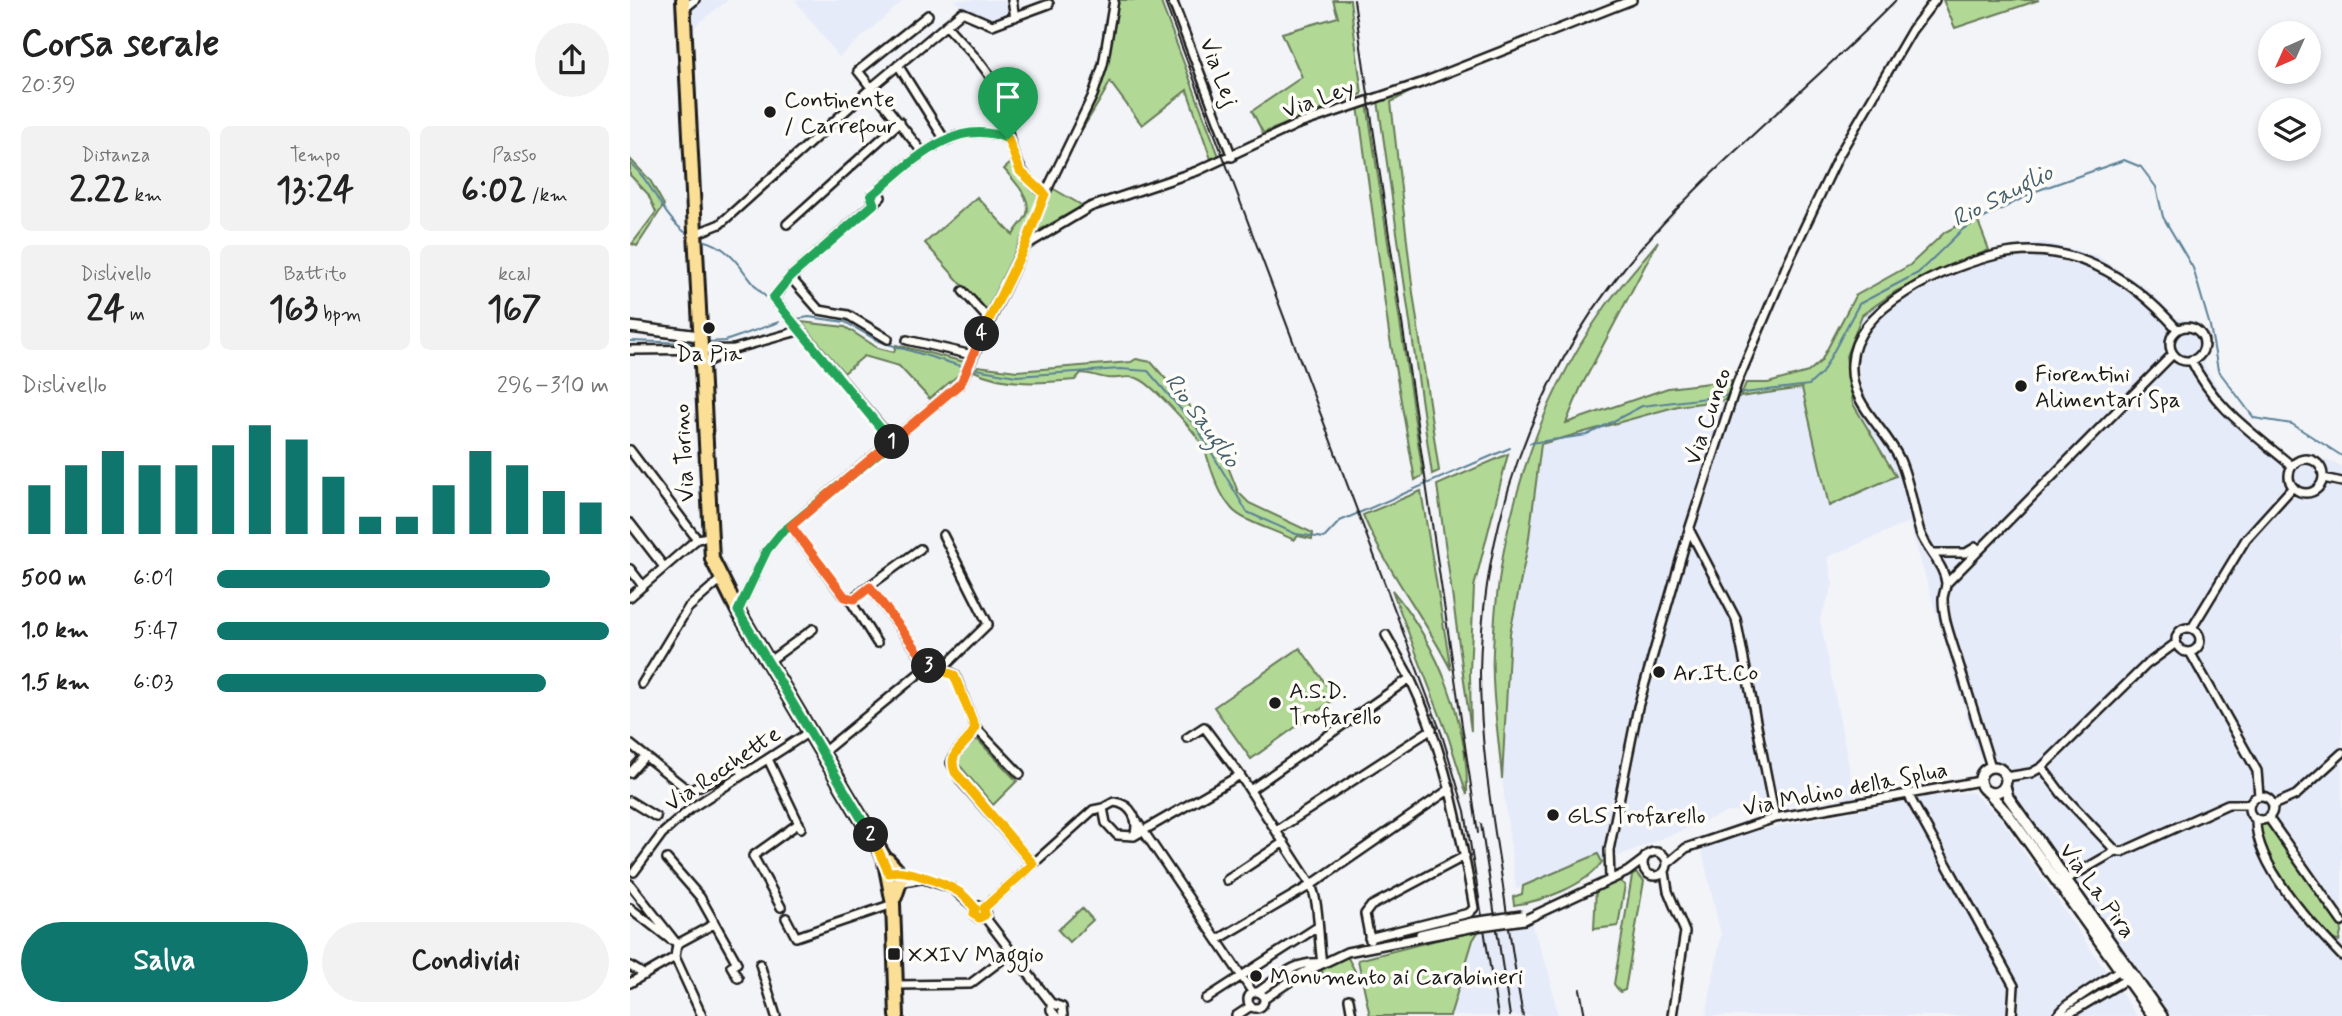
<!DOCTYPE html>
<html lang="it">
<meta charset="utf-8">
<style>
:root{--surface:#fff;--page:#f2f2f2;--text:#222;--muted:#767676;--accent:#0f766e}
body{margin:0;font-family:Mynerve,sans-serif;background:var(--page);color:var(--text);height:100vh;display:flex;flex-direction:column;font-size:26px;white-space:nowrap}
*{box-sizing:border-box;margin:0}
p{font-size:23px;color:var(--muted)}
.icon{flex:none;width:38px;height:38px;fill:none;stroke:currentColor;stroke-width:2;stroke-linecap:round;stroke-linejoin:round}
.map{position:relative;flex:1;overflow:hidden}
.side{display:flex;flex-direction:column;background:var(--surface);width:630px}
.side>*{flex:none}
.needle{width:46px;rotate:225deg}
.tools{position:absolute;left:1628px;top:21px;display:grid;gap:14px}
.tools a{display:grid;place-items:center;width:63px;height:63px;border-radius:50%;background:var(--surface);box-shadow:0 4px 10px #0003;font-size:35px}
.pin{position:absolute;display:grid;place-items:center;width:60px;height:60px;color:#fff;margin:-72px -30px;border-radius:50% 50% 50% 0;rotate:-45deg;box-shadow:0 0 7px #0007}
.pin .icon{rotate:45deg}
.km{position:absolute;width:35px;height:35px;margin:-18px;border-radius:50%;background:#222;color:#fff;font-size:19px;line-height:35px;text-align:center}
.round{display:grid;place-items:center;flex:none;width:74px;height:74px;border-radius:37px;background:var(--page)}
.head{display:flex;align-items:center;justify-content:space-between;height:119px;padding:0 21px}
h1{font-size:38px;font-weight:700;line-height:52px}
.stats{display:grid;grid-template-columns:repeat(3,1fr);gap:10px;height:119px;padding:7px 21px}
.stats div{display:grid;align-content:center;border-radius:10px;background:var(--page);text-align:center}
.stats b{font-size:35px;font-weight:700}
.stats small{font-size:19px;font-weight:400}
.stats p{font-size:19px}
.chart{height:196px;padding:14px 21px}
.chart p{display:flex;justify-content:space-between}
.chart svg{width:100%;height:126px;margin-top:7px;stroke:var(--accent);stroke-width:6}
.cta{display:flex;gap:14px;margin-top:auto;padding:14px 21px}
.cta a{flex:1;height:80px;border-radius:42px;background:var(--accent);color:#fff;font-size:28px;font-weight:700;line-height:80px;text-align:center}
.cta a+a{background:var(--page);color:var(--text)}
ul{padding:0 21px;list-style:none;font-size:23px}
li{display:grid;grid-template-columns:112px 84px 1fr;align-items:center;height:52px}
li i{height:18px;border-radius:9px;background:var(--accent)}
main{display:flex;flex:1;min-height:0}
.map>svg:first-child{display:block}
.built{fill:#e6ebf9}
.green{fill:#b1d995;stroke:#667a58;stroke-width:2}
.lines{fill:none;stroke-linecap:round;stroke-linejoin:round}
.stream{stroke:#5a8095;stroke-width:2}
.minor-casing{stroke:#1c1c1c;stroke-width:12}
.tertiary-casing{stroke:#1c1c1c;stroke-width:14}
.primary-casing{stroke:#1c1c1c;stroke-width:18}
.minor{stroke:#fdfcf7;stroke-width:7}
.tertiary{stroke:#fdfcf7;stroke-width:9}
.primary{stroke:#fbdf96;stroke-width:12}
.rail{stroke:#1c1c1c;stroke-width:2}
.minor-bridge-casing{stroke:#1c1c1c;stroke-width:12;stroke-linecap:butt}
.minor-bridge{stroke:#fdfcf7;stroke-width:7}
.split-1-casing{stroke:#fff;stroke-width:14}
.split-2-casing{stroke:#fff;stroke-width:14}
.split-3-casing{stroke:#fff;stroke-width:14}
.split-4-casing{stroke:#fff;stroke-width:14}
.split-5-casing{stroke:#fff;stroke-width:14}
.split-1{stroke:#22a559;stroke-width:9}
.split-2{stroke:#22a559;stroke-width:9}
.split-3{stroke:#f5b400;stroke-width:9}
.split-4{stroke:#f0652b;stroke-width:9}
.split-5{stroke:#f5b400;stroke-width:9}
.poi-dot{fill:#1c1c1c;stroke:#fdfcf7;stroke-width:2.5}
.labels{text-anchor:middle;stroke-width:7;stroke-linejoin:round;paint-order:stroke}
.street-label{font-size:23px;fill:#1c1c1c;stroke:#fdfcf7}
.poi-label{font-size:23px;fill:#1c1c1c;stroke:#fdfcf7;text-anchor:start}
.water-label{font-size:24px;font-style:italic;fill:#465f6c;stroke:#fdfcf7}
</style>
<main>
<section class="side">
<div class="head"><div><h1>Corsa serale</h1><p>20:39</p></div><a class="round"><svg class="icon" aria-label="share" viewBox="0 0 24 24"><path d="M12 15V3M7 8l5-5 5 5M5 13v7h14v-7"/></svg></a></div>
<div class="stats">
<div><p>Distanza</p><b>2.22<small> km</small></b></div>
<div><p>Tempo</p><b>13:24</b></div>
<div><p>Passo</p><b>6:02<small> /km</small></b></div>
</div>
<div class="stats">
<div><p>Dislivello</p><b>24<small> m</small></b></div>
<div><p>Battito</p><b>163<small> bpm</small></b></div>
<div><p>kcal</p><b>167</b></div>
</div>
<div class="chart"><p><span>Dislivello</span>296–310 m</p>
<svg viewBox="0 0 160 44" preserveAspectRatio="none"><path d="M5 44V27M15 44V20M25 44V15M35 44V20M45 44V20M55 44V13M65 44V6M75 44V11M85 44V24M95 44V38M105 44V38M115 44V27M125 44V15M135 44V20M145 44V29M155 44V33"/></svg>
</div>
<ul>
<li><b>500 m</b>6:01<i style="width:85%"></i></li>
<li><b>1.0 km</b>5:47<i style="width:100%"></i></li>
<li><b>1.5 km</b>6:03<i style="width:84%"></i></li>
</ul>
<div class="cta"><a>Salva</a><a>Condividi</a></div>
</section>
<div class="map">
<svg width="1712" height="1016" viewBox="0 0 1712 1016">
<rect width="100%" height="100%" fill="#f3f4f8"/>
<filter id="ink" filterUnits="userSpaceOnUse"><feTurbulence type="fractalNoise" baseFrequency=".0143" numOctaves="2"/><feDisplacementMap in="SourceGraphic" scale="14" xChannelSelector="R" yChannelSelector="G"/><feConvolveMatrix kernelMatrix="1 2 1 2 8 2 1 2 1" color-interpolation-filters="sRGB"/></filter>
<g filter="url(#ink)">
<!-- built -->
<path class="built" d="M70,0H98L61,29V8Z
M165,0H274L209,57Z
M325,0H378L380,14L360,21L334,9Z
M1414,242L1468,256L1519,290L1545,317L1568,323L1577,339L1574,364L1594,399L1660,458L1675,453L1712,466V1016H1537L1384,794L1347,751L1279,522L1198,557L1203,585L1190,619L1225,797L1095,813L986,857L972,862L968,854L886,889L872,779L880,633L899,539L911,444L1048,406L1172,388L1198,506L1263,467L1223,404L1216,356L1232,315L1266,291L1359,250Z
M1342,792L1370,817L1507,1016H1076L1091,935L1070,842L1295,797Z
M900,920L919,973L928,1016H820L843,940L850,929Z"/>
<!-- green -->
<path class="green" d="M487,0H530L590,159L582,162L557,90L512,125L480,82C469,104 453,126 441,149L477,65Z
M703,0H720L732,94L633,133L622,111L672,77L652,33L708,17Z
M1313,0H1409L1325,28Z
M789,87L761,102L783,293L809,471L802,474L748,101Z
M737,103L793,475L785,480L759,333L728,106Z
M0,159L20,180L34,205L7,246L2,244L26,212L18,194L0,175Z
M381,163L408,196L406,208L356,312L295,243L347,197L383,235C386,229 389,226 393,221C408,203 385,182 374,169Z
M422,188L453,206L406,232L404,227Z
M1346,216L1359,250L1266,291L1232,315L1216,356L1223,404L1266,476L1199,506L1172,388L1110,397L1116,383H1138L1178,372L1191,361L1225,296L1280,265L1315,232Z
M1028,241L950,389L936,423L1038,388L1104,380L1095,400L1048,406L911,444L898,545L880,633L872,779C869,737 861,693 863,651C867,529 904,407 975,307C991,284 1011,263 1028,241Z
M171,322L215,327L248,348L264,352L266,345L335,362L333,371L300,399L269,366L234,356L214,373Z
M506,359L521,362L574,423L590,446L608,492L619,503L683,533L682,539L668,536L664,540C647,531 612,521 602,509C588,493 581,469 575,450C569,435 523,385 509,379C499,374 487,380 477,378C468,377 461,373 451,373L445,380C412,383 375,386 344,371L348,366L387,371L501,362Z
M878,454L844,587L840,672L841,731L807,485Z
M791,491L821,670C794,616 756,570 733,515Z
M762,590C808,646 839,721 837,795L818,736Z
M670,648L706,698L621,759L584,707Z
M347,739L387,781L363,805L325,760Z
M1632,822H1637L1712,928L1709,941C1691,941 1648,875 1638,858C1633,848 1631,837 1629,826Z
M968,854L972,862C955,886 913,901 884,905L883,897L892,894L893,886Z
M1006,873L1014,881L995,990L990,992L984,984L1002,876Z
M988,880L995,885L988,926L964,929L966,888Z
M452,908L463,920L439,942L428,930Z
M850,929L843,940L820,1016H740L728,960Z
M717,956L725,971L700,984L691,970Z"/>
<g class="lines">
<!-- stream -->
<path class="stream" d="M0,163C24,184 31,215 56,233
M72,240C105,247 114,278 136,297
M167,319L179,317L215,322L248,341L334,367
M0,341L61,343
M78,342L95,341L149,322
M340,368L386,376L490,369L518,371L567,428L617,512L666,534L694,538L710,521L880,448
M1106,394L1179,385L1192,373L1229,304L1288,273L1333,229L1406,191L1494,160L1511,167L1526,187L1533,217L1563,268L1580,326L1588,370L1624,418L1662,424L1712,456
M900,443L957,435L1012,406L1100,395"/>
<!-- minor casing -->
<g class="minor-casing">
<path id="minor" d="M382,0L385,17
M542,0L602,157
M54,9L65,0
M316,25C331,43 354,63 364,84C384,127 371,162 415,194
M268,65L315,140
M293,153L228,71L298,15
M251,197L160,277L143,298L263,441
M244,204L241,196C279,165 325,114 378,139
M157,224L270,122
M65,234L90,224L242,87L332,12L362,25L419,4
M395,246L460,207L567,171L666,125L791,83L1002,0
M160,277L189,310L218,315L258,339
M333,291L360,321
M1540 344a17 17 0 1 1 34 0a17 17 0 1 1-34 0Z
M277,340L342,355
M0,350L104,349
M1561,360C1585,409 1622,432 1662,466
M70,365L104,349L168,331
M0,450L67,539
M1659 476a17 17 0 1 1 34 0a17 17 0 1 1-34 0Z
M1693,478L1712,482
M0,523L34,567
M161,526L211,593L220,600L290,549
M1060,531L1106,619L1145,818
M1302,553H1336L1346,547
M0,569L13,586
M1316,584L1543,354
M240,587L298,666L313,668L325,675L345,727C341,742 325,747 321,763L331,781L403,864
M0,597L67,539L79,537
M220,600L247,643
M108,611L137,550L150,534L331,383L395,246L415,194L463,95L473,65L484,0
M1562,628L1616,539L1663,487
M1546 640a12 12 0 1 1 24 0a12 12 0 1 1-24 0Z
M1560,652L1627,771L1629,796
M138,662L183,629
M313,668L358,624L313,535
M12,684L58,608L90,580
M345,727L390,774
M557,738L574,727L610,775L681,885C690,905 688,940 692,963
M0,744L59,791L107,768L116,773
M192,753L298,666
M138,759L171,828
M1361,767C1350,731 1339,696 1328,661C1322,641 1313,620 1313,599C1313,594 1316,589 1316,583C1314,564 1296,550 1290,532C1283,509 1280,483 1270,460C1255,426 1219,405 1222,363C1225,305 1317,267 1366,255C1439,238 1501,277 1547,329
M1412,767L1431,793L1486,851L1492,852L1598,804H1619
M0,773L15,756
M1376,777L1401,773L1412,767L1516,665L1546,643
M620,790L780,678L756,635
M1279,796L1384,986L1382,1016
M1619 808a12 12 0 1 1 24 0a12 12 0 1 1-24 0Z
M0,801L26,817
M484,802C501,804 510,820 504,836L487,835L476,823L473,808Z
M1643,805L1666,795L1712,753
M1638,817L1712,922
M1626,819C1624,864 1682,925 1712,956
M506,820L623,993
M647,830L802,729
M504,836L610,775
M1013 864a12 12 0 1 1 24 0a12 12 0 1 1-24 0Z
M37,859L70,897L107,963L101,966L108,978
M1037,864L1056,848L1145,818L1350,781
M269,871L322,888L345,908
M4,872L32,834L60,809L179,732
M1035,872L1038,891L1055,932L1042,1016
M1437,879L1486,851
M597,880L654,842
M980,880L979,850L1008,707L1059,530L1107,383L1159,260L1209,155L1282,30L1305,0
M269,883L295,878
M0,884L47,944
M344 912a6 6 0 1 1 12 0a6 6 0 1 1-12 0Z
M151,907L123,856L169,823
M0,908L41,940
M354,908L463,810L473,808
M354,916L421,1003
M156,918L166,937L263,904
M894,920L997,872L1013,860
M790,934L842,922
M739,938L839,913L844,908C830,829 815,751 780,678
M587,940L681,885L820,789
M740,940L735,914L741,906L835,856
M47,944L45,957L72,1016
M47,944L84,924
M130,964L146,1016
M0,966L15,975
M0,983L45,957
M267,985L340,984L382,952
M628,992C649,978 663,961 691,963
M618 1000a8 8 0 1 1 16 0a8 8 0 1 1-16 0Z
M576,999L686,928
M634,999L671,974L717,952L845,927
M719,999L722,1016
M426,1016L421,1010V1003L432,1007L433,1016
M606,1016L621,1006
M1427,1016L1437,1005L1491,969
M1435,1016L1497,979"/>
</g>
<!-- tertiary casing -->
<g class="tertiary-casing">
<path id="tertiary" d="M0,327L69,336
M1350 780a13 13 0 1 1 26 0a13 13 0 1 1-26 0Z
M1375,786L1378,797L1388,811L1532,1016
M1358,792L1379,815L1523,1016"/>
</g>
<!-- primary casing -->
<g class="primary-casing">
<path id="primary" d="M53,0L82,559L108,611L254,857L263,904L267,1016
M258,860L272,876L265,897"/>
</g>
<!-- minor -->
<use href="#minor" class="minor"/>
<!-- tertiary -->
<use href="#tertiary" class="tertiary"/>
<!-- primary -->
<use href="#primary" class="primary"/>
<!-- rail -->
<path class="rail" d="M534,0L812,735L835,811L868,1016
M724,0L848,833
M851,824L880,1016
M950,989L955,1016
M893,1016C884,966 877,916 870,865C860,802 850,738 850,673C852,527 903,381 995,267C1075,169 1178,90 1266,0"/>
<!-- minor-bridge casing -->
<g class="minor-bridge-casing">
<path id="minor-bridge" d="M842,922L892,915
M845,927L894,920"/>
</g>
<!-- minor-bridge -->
<use href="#minor-bridge" class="minor-bridge"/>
</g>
</g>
<g class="lines" filter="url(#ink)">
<!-- split-1 casing -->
<g class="split-1-casing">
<path id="split-1" d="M262,442L143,298L160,277L244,204L241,196C279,165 325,114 378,139"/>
</g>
<!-- split-2 casing -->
<g class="split-2-casing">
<path id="split-2" d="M241,835L108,611L137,550L150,534L262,442"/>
</g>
<!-- split-3 casing -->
<g class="split-3-casing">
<path id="split-3" d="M241,835L259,873C271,866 316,884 329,892C335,896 340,902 345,908L344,914L349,918L355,915L354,908L403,864L325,772C316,749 340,746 345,727L324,675L299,666"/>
</g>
<!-- split-4 casing -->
<g class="split-4-casing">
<path id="split-4" d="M299,666L240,587L225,599L215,597L161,526L331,383L352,334"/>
</g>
<!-- split-5 casing -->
<g class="split-5-casing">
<path id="split-5" d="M352,334L395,246L415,194L390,171L378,139"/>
</g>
<!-- split-1 -->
<use href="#split-1" class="split-1"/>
<!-- split-2 -->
<use href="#split-2" class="split-2"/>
<!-- split-3 -->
<use href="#split-3" class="split-3"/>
<!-- split-4 -->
<use href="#split-4" class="split-4"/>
<!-- split-5 -->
<use href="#split-5" class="split-5"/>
</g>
<!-- markers -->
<g class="poi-dot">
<circle cx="140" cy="112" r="7"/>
<circle cx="79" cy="328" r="7"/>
<circle cx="1391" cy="386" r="7"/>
<circle cx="1029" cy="672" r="7"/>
<circle cx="645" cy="703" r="7"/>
<circle cx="923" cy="815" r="7"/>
<rect x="257" y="947" width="14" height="14" rx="3.5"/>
<circle cx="626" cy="976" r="7"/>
</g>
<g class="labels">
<!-- street labels -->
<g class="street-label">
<text transform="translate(590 72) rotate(69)" y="8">Via Lej</text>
<text transform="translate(688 98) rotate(-20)" y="8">Via Ley</text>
<text transform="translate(1077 416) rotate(-71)" y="8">Via Cuneo</text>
<text transform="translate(53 453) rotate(-93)" y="8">Via Torino</text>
<text transform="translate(92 768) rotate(-34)" y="8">Via Rocchette</text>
<text transform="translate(1215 788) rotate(-11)" y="8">Via Molino della Splua</text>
<text transform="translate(1468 890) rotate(54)" y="8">Via La Pira</text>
</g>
<!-- poi labels -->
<g class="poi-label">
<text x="154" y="107">Continente<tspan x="154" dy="26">/ Carrefour</tspan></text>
<text x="79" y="361" text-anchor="middle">Da Pia</text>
<text x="1405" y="381">Fiorentini<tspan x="1405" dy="26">Alimentari Spa</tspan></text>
<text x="1043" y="680">Ar.It.Co</text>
<text x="659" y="698">A.S.D.<tspan x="659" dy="26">Trofarello</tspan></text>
<text x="937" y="823">GLS Trofarello</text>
<text x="278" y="962">XXIV Maggio</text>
<text x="640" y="984">Monumento ai Carabinieri</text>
</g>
<!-- water labels -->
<g class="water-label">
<text transform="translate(1372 195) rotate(-27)" y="8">Rio Sauglio</text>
<text transform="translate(573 420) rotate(54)" y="8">Rio Sauglio</text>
</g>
</g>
</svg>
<div class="tools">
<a><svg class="needle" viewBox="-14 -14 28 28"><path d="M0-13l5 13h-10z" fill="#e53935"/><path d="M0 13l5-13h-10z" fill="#767676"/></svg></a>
<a><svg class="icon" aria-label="layers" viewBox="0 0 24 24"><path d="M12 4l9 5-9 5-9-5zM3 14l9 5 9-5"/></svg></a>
</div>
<div class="pin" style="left:378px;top:139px;background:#1e9e55"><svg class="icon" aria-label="arrive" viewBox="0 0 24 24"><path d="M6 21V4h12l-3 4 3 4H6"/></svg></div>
<b class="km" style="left:262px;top:442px">1</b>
<b class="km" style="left:241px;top:835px">2</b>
<b class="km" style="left:299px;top:666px">3</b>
<b class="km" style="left:352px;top:334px">4</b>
</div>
</main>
